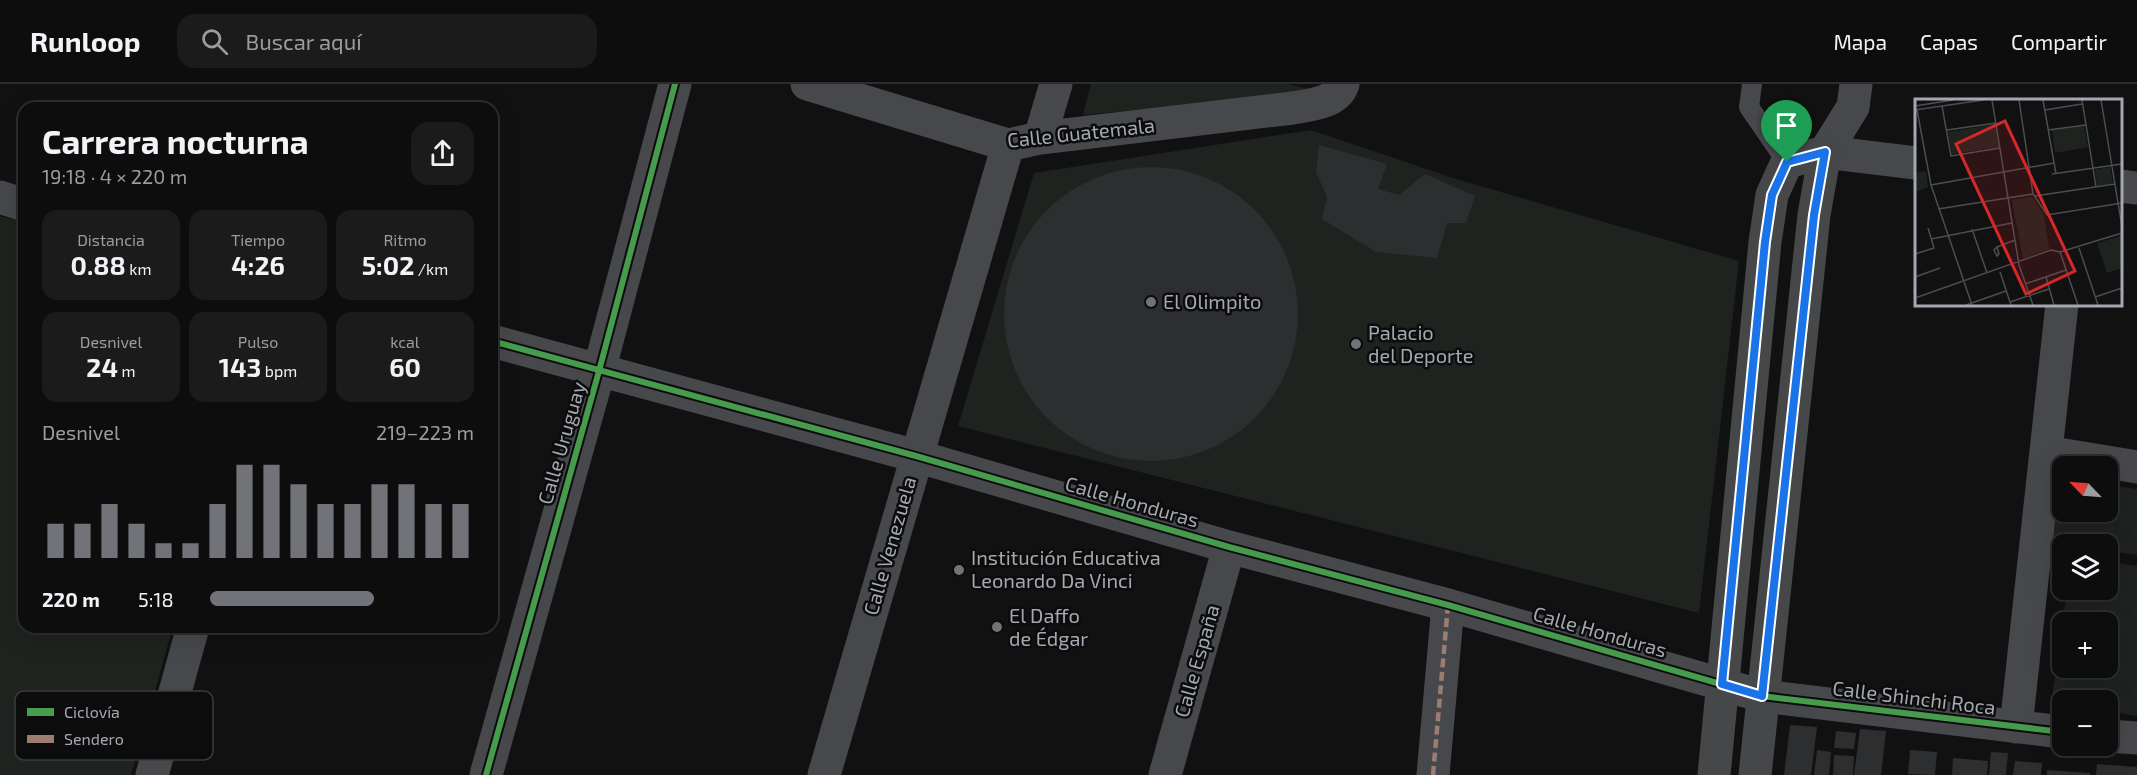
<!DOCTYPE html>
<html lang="es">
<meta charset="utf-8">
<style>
:root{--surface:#0d0d0e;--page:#1b1b1c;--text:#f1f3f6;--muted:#9a9c9e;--line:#2d2d2e;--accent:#717379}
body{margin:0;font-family:"Exo 2",sans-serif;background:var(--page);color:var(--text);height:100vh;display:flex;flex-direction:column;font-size:22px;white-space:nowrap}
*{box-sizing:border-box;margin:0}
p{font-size:20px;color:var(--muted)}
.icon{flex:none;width:33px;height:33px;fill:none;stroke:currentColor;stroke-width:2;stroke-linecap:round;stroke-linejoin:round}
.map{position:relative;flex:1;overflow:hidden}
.drawer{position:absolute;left:18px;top:18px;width:480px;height:531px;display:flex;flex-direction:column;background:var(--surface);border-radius:18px;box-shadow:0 6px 24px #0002,0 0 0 2px var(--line)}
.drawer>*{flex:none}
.needle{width:39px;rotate:295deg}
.buttons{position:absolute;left:2052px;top:372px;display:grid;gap:12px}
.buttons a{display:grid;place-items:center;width:66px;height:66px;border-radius:12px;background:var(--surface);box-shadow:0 6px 24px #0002,0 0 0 2px var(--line);font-size:30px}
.pin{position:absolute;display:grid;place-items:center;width:51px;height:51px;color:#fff;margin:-62px -26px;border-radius:50% 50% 50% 0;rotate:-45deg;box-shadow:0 0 6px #0007}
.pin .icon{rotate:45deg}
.round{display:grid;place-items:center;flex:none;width:63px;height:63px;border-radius:18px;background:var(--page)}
.overview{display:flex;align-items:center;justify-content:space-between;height:102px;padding:0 24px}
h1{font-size:33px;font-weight:700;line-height:45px}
.figures{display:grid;grid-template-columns:repeat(3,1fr);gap:9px;height:102px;padding:6px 24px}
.figures div{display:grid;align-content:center;border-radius:15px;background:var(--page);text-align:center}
.figures b{font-size:26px;font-weight:700}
.figures small{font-size:16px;font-weight:400}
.figures p{font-size:16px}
.chart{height:168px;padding:12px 24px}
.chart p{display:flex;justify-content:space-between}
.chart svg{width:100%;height:108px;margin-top:6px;stroke:var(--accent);stroke-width:6}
ul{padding:0 24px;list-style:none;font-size:20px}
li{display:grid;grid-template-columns:96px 72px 1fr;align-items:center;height:45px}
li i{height:15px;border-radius:8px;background:var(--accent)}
header{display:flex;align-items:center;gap:36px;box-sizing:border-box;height:84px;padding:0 30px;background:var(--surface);border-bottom:2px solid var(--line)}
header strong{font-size:28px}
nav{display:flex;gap:33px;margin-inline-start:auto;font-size:21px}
.search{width:420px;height:54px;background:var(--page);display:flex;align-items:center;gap:15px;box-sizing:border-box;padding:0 21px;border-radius:18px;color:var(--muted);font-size:22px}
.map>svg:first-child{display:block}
.green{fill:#1e231f;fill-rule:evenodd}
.building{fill:#2d2e2f}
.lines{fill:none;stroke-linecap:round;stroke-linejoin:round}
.service{stroke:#47484b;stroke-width:20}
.minor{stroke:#47484b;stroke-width:33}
.tertiary{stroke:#47484b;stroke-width:33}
.secondary{stroke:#464749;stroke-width:33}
.quiet{stroke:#9b7d72;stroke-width:4.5;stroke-dasharray:9 4.5;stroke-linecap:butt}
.cycleway-casing{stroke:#0c0c0d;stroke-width:10}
.cycleway{stroke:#469c4c;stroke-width:6}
.route-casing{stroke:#fff;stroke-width:12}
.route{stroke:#1a73e8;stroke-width:8}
.poi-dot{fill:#717379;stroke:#0c0c0d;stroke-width:2}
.labels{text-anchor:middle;stroke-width:5;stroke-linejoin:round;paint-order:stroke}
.street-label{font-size:20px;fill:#a4a8b1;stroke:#0c0c0d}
.poi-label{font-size:20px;fill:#a4a8b1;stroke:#0c0c0d;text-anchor:start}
.inset-road{fill:none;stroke:#4c4d52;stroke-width:1.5}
.view{fill:#d62828;fill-opacity:0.15;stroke:#d62828;stroke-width:3}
.inset-edge{fill:none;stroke:#a4a8b1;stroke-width:3}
.key{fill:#0c0c0d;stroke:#3a3b3e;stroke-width:1.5}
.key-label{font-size:16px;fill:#a4a8b1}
</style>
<header>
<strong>Runloop</strong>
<div class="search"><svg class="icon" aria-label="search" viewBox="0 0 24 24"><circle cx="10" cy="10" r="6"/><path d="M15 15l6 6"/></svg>Buscar aquí</div>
<nav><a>Mapa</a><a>Capas</a><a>Compartir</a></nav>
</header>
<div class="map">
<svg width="2137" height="691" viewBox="0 0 2137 691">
<rect width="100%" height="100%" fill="#111112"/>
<!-- green -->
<path class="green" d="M1091,0H1288L1312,6L1282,12L1083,31Z
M1311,46L1456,95L1739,177L1699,529L958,342L1034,89Z
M0,132L24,139V543H173L131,691H0Z
M2058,395H2062V428H2108V401L2137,405V471L2108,467V460L2062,461L2049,460Z
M2108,478L2137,482V632L2108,627V616H2062V621L2051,620L2067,506H2108ZM2062,538H2108V584H2062Z"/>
<!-- building -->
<path class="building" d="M1319,61L1387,80L1378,105L1399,111L1425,90L1475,112L1466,139H1447L1437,174L1376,168L1322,135L1327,113L1316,88Z
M1004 230a147 147 0 1 1 294 0a147 147 0 1 1-294 0Z
M1790,641L1817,643L1811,691H1784Z
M1860,645L1886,647L1881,691H1854Z
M1836,647L1856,649L1854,665L1834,664Z
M1817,666L1831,668L1829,691H1814Z
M1910,666L1937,668L1935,691L1908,690Z
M1991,668L2008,669L2006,691H1989Z
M1834,671L1854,672L1853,691H1833Z
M1953,674L1988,677L1987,691H1952Z
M2015,677L2042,679L2041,691H2013Z
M2097,680L2137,683V691H2096Z
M2047,686L2090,689V691H2047Z"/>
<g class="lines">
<!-- service -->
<path class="service" d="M1752,0L1749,23L1787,78"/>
<!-- minor -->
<path class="minor" d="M807,0L1008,61L1040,54L1293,24C1310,21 1337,19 1343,0
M1040,54L1056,0
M1825,68L1916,79
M2120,102L2137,104
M0,113L24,121
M492,257L916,372L1229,463L1448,521L1762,612L2062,648
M2046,368L2137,383
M2016,643L2062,220
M2108,652L2137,654
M152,691L193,543
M486,691L599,287L675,0
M824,691L1008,61
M1165,691L1229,463
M1433,691L1448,521"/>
<!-- tertiary -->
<path class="tertiary" d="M1825,68L1853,23L1856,0"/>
<!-- secondary -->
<path class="secondary" d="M1714,691L1765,158L1772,111L1787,78L1825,68L1814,131L1755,691"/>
<!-- quiet -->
<path class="quiet" d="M1433,691L1448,521"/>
<!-- cycleway casing -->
<g class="cycleway-casing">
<path id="cycleway" d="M492,257L916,372L1229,463L1448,521L1762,612L2062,648
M486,691L599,287L675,0"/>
</g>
<!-- cycleway -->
<use href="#cycleway" class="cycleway"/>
</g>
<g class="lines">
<!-- route casing -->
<g class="route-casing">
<path id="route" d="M1825,68L1814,131L1762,612L1722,600L1765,158L1772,111L1787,78Z"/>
</g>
<!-- route -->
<use href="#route" class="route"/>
</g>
<!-- markers -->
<g class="poi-dot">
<circle cx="1151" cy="218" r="6"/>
<circle cx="1356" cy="260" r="6"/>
<circle cx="959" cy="486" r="6"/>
<circle cx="997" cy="543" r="6"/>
</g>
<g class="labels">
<!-- street labels -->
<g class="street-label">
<text transform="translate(1081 49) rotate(-6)" y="7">Calle Guatemala</text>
<text transform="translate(562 359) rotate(-74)" y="7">Calle Uruguay</text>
<text transform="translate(1132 418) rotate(16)" y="7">Calle Honduras</text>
<text transform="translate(890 462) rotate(-74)" y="7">Calle Venezuela</text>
<text transform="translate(1600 548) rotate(16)" y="7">Calle Honduras</text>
<text transform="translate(1197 577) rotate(-74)" y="7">Calle España</text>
<text transform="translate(1914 614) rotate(7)" y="7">Calle Shinchi Roca</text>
</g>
<!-- poi labels -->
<g class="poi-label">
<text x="1163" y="225">El Olimpito</text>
<text x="1368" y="256">Palacio<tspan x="1368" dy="23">del Deporte</tspan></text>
<text x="971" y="481">Institución Educativa<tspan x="971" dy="23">Leonardo Da Vinci</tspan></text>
<text x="1009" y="539">El Daffo<tspan x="1009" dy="23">de Édgar</tspan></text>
</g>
</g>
<!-- overview -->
<g transform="translate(1915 15)">
<rect width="207" height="207" fill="#111112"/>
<path d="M80,25L84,48L37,55L33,33ZM169,27L173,48L140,54L137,31ZM195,68L198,84L182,87L180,71ZM11,72L13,88L0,93V74ZM117,98L129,116L134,150L108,159L97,101ZM206,137L207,169L192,174L182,144Z" fill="#1e231f"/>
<path class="inset-road" d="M77,1L104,166L118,206M104,1L118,95L132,116L207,104M128,1L141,75M167,1L181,88M186,1L207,128M0,7L38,1M27,7L36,57L85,49M0,11L68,1M2,11L16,86L57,206M130,11L167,5M32,31L81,24M133,31L171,26M137,75L207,65M16,86L139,64M120,97L200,85M23,110L118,95M57,130L72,174M16,140L97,124M82,148L84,155L82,157L79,151ZM82,148L100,141M164,149L183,206M0,155L19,149L13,129M85,173L96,206M0,178L25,169M131,178L139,206M110,185L151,171M180,198L207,189M0,199L136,151L145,153M95,203L134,190M51,206L91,192M163,206L145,153L207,134"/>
<path class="view" d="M90,22L160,172L111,195L41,45Z"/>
<rect width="207" height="207" class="inset-edge"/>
</g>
<!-- legend -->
<rect x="15" y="607" width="198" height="69" rx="9" class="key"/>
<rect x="27" y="624" width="27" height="8" fill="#469c4c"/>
<rect x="27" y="651" width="27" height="8" fill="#9b7d72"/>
<g class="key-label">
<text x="64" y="634">Ciclovía</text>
<text x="64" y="661">Sendero</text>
</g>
</svg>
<div class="buttons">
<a><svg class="needle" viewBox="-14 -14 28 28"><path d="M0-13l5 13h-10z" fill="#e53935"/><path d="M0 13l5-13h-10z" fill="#9a9c9e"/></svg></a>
<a><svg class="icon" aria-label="layers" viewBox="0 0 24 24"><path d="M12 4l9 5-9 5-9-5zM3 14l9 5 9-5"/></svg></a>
<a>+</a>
<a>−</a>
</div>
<div class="pin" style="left:1787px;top:78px;background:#1e9e55"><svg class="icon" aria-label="arrive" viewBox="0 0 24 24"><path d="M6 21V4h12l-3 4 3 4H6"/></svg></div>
<section class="drawer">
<div class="overview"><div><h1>Carrera nocturna</h1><p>19:18 · 4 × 220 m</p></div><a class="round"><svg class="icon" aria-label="share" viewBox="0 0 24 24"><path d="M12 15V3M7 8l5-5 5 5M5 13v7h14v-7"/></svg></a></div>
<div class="figures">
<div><p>Distancia</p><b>0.88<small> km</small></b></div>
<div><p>Tiempo</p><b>4:26</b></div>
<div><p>Ritmo</p><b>5:02<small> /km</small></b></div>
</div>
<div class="figures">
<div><p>Desnivel</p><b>24<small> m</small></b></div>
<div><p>Pulso</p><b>143<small> bpm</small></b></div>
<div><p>kcal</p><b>60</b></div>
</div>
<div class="chart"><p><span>Desnivel</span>219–223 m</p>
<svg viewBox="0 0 160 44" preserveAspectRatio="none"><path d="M5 44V30M15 44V30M25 44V22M35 44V30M45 44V38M55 44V38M65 44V22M75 44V6M85 44V6M95 44V14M105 44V22M115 44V22M125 44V14M135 44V14M145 44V22M155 44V22"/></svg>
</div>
<ul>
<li><b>220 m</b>5:18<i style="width:62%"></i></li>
</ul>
</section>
</div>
